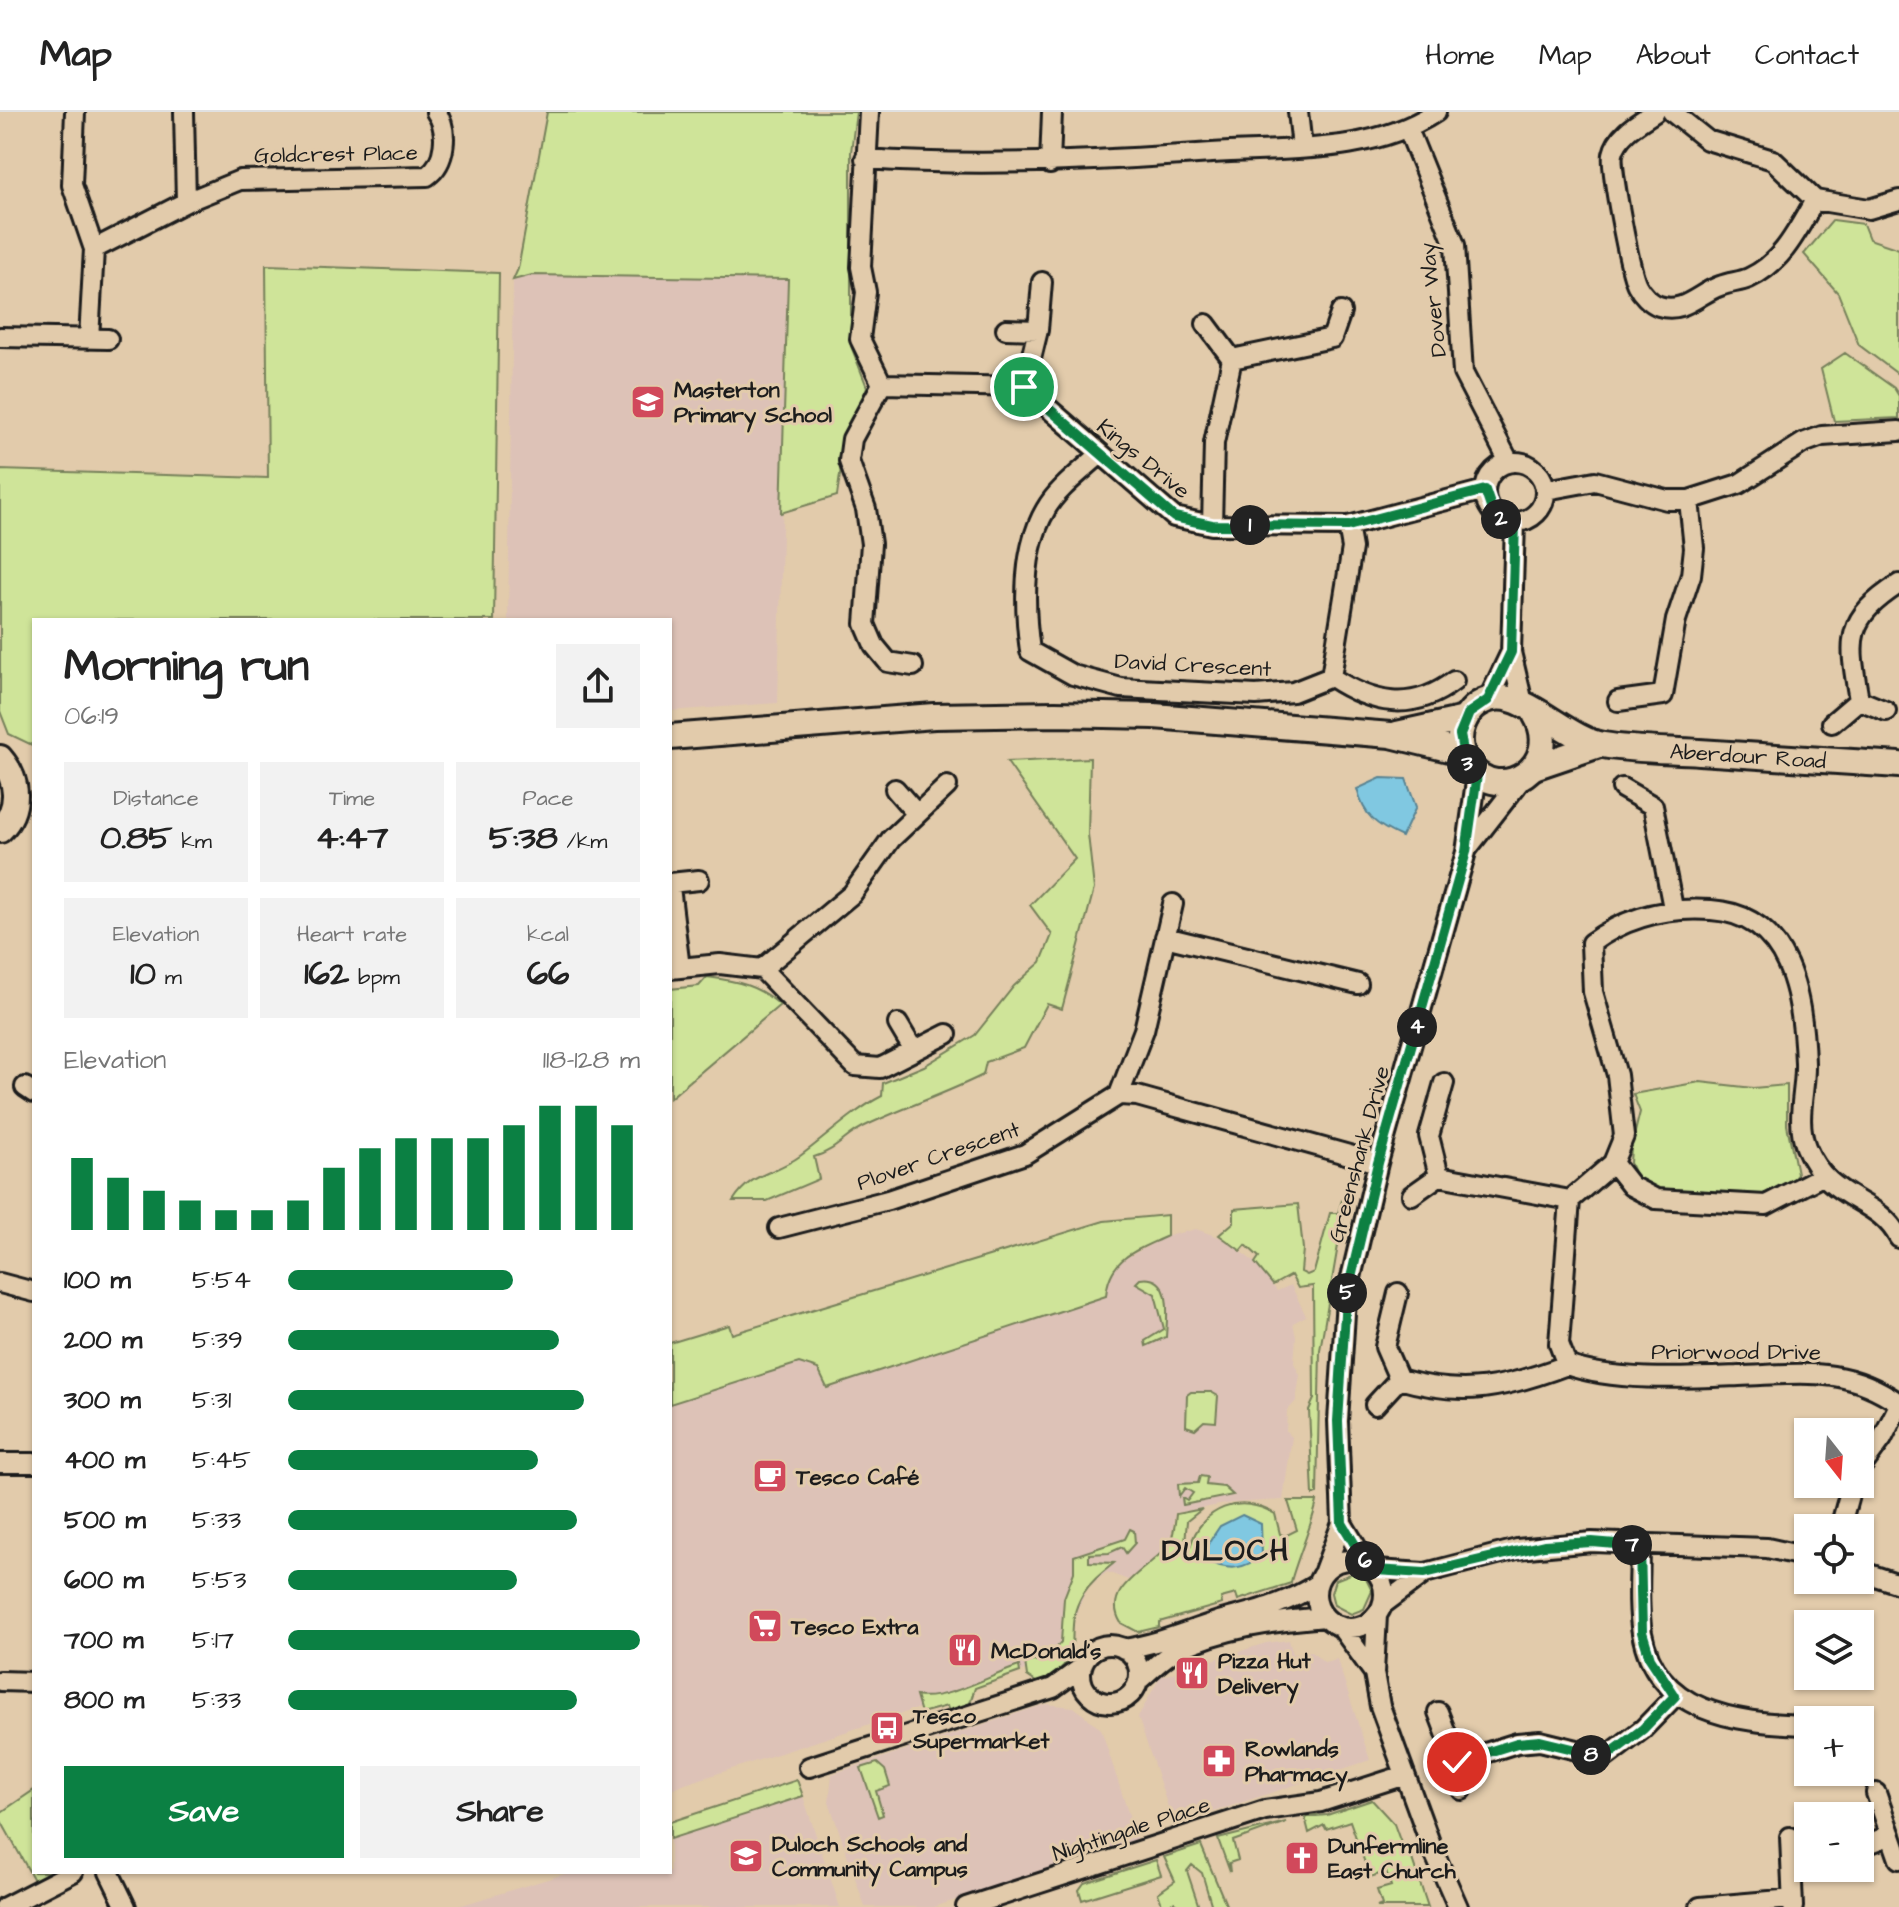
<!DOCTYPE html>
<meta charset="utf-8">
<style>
:root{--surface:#fff;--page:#f2f2f2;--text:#222;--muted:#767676;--line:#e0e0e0;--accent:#0b8043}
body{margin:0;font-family:"Architects Daughter",sans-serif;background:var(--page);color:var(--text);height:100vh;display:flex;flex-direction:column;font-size:30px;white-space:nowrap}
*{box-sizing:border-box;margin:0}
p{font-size:26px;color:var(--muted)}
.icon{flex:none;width:44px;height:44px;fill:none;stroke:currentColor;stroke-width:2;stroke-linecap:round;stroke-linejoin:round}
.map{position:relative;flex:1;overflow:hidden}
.details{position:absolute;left:32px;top:506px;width:640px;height:1256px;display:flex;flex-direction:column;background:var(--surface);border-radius:0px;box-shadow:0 2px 6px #0004}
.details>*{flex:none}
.needle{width:52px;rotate:163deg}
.tools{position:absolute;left:1794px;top:1306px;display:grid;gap:16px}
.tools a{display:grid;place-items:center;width:80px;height:80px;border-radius:0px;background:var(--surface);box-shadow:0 2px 6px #0004;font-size:40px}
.pin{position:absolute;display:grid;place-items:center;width:68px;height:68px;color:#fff;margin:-34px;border:4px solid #fff;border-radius:50%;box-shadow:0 2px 8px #0007}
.km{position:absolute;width:40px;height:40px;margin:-20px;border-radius:50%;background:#222;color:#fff;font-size:22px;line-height:40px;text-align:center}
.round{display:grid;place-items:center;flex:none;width:84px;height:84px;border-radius:0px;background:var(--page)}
.headline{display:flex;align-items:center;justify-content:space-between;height:136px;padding:0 32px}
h1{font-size:44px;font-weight:800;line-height:60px}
.figures{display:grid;grid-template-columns:repeat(3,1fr);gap:12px;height:136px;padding:8px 32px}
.figures div{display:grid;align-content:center;border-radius:0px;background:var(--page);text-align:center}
.figures b{font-size:34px;font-weight:800}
.figures small{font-size:22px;font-weight:400}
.figures p{font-size:22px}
.chart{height:224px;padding:16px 32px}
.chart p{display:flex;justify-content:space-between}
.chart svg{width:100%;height:144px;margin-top:8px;stroke:var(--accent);stroke-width:6}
.action{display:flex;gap:16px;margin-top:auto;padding:16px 32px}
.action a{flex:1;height:92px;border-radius:0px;background:var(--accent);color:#fff;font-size:32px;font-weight:800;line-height:92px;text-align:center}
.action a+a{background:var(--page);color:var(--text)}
ul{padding:0 32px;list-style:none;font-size:26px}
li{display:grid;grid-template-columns:128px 96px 1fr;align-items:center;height:60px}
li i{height:20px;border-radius:10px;background:var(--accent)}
header{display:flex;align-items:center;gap:48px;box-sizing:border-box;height:112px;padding:0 40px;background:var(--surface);border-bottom:2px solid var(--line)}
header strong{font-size:38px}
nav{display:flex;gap:44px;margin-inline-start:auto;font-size:28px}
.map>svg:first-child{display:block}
.built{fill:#ddc2b7}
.green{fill:#cfe499;stroke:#76805a;stroke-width:2}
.water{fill:#80c8e1;stroke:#588392;stroke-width:2}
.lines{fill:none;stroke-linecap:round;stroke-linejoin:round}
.minor-casing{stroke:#1c1c1c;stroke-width:24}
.major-casing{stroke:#1c1c1c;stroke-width:30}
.minor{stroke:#e2cbab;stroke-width:18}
.major{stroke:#e2cbab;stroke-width:24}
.route-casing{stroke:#fff;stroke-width:16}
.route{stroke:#0b8043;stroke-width:10}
.labels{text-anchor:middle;stroke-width:6;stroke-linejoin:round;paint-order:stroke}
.street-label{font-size:22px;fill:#1c1c1c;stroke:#e2cbab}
.poi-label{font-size:22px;font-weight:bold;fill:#1c1c1c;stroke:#e2cbab;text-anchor:start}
.district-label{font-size:30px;font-weight:bold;letter-spacing:2px;fill:#1c1c1c;stroke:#e2cbab}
</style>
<header>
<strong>Map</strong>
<nav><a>Home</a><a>Map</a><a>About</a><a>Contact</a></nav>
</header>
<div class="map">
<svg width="1899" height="1795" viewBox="0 0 1899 1795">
<rect width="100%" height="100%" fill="#e2cbab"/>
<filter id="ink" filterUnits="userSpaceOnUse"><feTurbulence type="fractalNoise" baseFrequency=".0125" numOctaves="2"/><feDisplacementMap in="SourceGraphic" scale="16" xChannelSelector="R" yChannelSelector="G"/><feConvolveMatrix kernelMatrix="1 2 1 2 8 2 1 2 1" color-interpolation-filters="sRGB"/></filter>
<g filter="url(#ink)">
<!-- built -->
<path class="built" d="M532,163L788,167L778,591L670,599V508H508L513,168Z
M1196,1117L1227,1128L1255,1151L1277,1179L1291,1173L1306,1204L1293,1211L1296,1225L1294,1251L1300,1263L1296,1289L1287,1299L1286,1319L1292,1325L1283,1388L1231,1391L1175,1401L1170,1430L1159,1443L1128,1468L1107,1460L1087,1476L1058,1546L919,1596L670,1677V1292L799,1251L818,1257L828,1276L1095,1188L1106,1184L1107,1168L1115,1152L1167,1124Z
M1289,1528L1293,1542L1312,1539L1324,1550L1337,1547L1370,1648L1174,1713L1138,1605L1160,1565L1266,1531Z
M1046,1592L1074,1595L1101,1617L1137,1728L934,1795H865L829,1690L832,1662Z
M803,1684L840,1795H455L571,1760H670V1727Z"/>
<!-- green -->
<path class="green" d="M547,0H856L851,40V234L867,275L845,328L837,384L781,401L788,167L532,163L513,168L518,157Z
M1833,108L1863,112L1869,127L1899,137V263L1859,233L1838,181L1804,142Z
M266,153L499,161L494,508H34V634L9,622L0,599V358L268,366Z
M1845,241L1894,276L1899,284V306L1834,309L1821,257Z
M1090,646L1088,722L1094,777L1062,897L1047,892L1024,936L986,950L983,963C945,982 905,995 867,1013C846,1022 838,1038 814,1045L819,1067L767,1089H733C752,1059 774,1063 800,1044C828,1024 851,1000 882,984L883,971L924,954L975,923L1014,874L1041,850L1052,823L1030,793L1075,747L1007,650Z
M707,865C737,869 757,873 780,893L670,986V877L699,874Z
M1700,970L1753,976L1787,973V1013L1797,1061L1794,1068L1773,1083L1654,1077L1636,1065L1630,1051L1631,1036L1640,1000L1633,982Z
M1346,1087L1320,1238L1317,1382L1313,1383L1309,1298L1314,1287L1313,1174L1298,1176L1291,1163L1273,1173L1255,1151L1259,1145L1246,1133L1241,1139L1219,1123L1234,1110V1097L1298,1092L1303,1137L1301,1160L1307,1163L1314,1160L1330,1101H1338L1342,1088Z
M1167,1103V1124C1136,1139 1109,1145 1106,1184L827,1276L818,1257L799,1251L670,1292V1231L729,1213L732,1222L1104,1109Z
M1140,1167C1174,1162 1167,1204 1166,1225L1146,1234L1145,1229L1164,1217L1155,1182L1136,1171Z
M1191,1280H1211L1218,1284L1216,1310L1204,1309L1195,1317L1186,1314L1187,1283Z
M1200,1364L1207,1365L1206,1373L1224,1375L1233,1383L1183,1393L1182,1386L1187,1389L1193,1381L1185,1376L1179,1384L1178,1372L1198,1371Z
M1288,1389H1317C1314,1408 1290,1465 1291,1471L1238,1488L1236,1482L1221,1486L1222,1492L1159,1510V1515L1138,1520L1121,1511C1099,1475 1153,1456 1169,1432C1174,1424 1175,1412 1176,1402L1202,1397L1187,1409L1185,1430L1190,1435C1201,1395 1241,1381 1275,1402L1280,1422L1285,1424L1297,1418Z
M1130,1417L1134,1419L1135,1431L1126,1441L1122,1435L1109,1441L1089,1442V1450L1114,1451C1103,1460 1091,1469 1083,1482C1058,1523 1094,1542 1039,1572L1027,1564L1025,1550L1045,1548L1061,1530L1064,1486L1074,1460V1444L1125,1427Z
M1353,1461L1366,1467L1372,1479L1364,1497L1351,1502L1334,1493L1331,1481L1335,1468Z
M1019,1554L1020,1560L975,1576L969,1594L949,1600L947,1594L921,1601L916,1584C944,1590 991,1563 1019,1554Z
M877,1651L885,1658L890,1674L876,1679L883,1703L878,1705L861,1656Z
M797,1668L803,1684L670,1727V1710Z
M34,1678V1760H55L35,1770L0,1707V1701Z
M1372,1688L1394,1712L1405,1742L1410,1741L1428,1795H1377L1382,1793L1377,1778L1391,1774L1386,1760L1370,1765L1350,1709L1326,1717L1324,1713L1309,1721L1305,1705L1327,1703Z
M1286,1710L1233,1729L1238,1748L1229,1751L1230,1760L1218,1727Z
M1201,1733L1227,1795H1212L1202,1761L1192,1753L1187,1759L1199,1795H1177L1175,1790L1163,1795L1158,1781L1175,1769L1164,1745Z
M1156,1748L1161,1763L1082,1788L1079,1778L1084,1771Z"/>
<!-- water -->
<path class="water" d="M1381,666L1406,667L1416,695L1402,725C1377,714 1364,705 1357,677Z
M1242,1403L1261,1412L1262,1443C1245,1457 1229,1460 1208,1449L1206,1435L1220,1414Z"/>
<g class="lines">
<!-- minor casing -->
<g class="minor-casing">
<path id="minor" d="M75,0L72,73L94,137L89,227
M184,0L186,90
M869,0L861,155L866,180L860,227L882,272
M1298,0L1302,35
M1655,0C1640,10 1617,22 1613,42C1610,55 1630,159 1637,173C1641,181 1650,191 1659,194C1684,202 1699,181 1720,174C1730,170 1740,170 1749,166C1783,150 1797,119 1815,88
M1672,0L1707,28L1773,48L1815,88L1869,97L1899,88
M1408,17L1455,133L1463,261L1509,350
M865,47C982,55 1095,49 1212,41C1287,36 1370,43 1436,0
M1050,52L1052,0
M94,137L186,90L240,68L427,64C446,51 449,18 436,0
M1206,212L1232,247
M1006,217L1038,218
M0,225L108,227
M1332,226L1341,200
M882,272L1024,275L1174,405L1212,413L1348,414L1485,378
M882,272L852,327L849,349L866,397L871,432L865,512L874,533L888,550L913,554
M1024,275L1038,218L1042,170
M1099,343C1082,359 1057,377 1046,397C1022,437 1024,495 1030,539L1073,563L1121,576L1256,583L1293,580L1331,565L1352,436L1348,414
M1485 380a30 30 0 1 1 60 0a30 30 0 1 1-60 0Z
M1546,378L1595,369L1667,388H1689L1739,372L1803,331L1822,324L1899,319
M1515,411L1511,540L1523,591
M1212,413L1214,331L1232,247L1332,226
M1331,565C1372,592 1412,601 1454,569
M1488,588L1511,540
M1859,588L1886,599
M1618,589L1663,583L1676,508L1691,463L1694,436L1689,388
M1832,611L1859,588C1849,529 1843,508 1899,472
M1622,676L1653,694L1673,796
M895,677L916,701
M1467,737L1524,664
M670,771L699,768
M670,775L680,856
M1165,825L1358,872
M670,857L720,852L762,857
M762,857L852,782L891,727L947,674
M762,857L855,954L880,956L947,922
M898,912L914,939
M25,975L34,981
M1119,983L1144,918L1173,792
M1613,1051L1631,1074L1656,1087L1766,1093L1822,1064
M1439,1064L1570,1088
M1412,1083L1439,1064L1429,1024L1444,971
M779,1116L888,1088L1025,1042L1119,983L1137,984L1378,1051
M1899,1126C1878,1084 1829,1091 1806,1035C1795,1007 1806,979 1805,951C1803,886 1791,803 1711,798C1667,795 1626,805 1591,831L1593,880L1617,963L1624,1024L1613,1051L1570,1088L1559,1232L1567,1253C1614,1270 1688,1266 1739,1264C1801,1262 1845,1253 1899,1291
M0,1171L34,1180
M1399,1267C1464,1286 1505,1276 1567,1253
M1375,1293L1399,1267L1385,1235L1398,1181
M0,1351H34
M1860,1357L1882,1327L1899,1293
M1342,1411L1366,1451
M1840,1416L1852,1372
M1640,1434C1640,1462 1637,1493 1642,1521C1656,1601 1735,1610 1803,1613
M1316 1482a34 34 0 1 1 68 0a34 34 0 1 1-68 0Z
M1375,1458L1425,1461L1517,1437L1592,1430L1767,1436L1808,1445
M1324,1459L1342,1411L1338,1309L1346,1187L1378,1051L1466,740L1477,662
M1860,1459L1899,1472
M1382,1493L1425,1461
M1377,1503L1374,1561L1380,1594L1432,1736L1458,1795
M1340,1514L1374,1561
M1081 1562a29 29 0 1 1 58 0a29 29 0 1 1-58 0Z
M1124,1537C1158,1532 1187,1519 1219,1509C1254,1499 1287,1492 1317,1472
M0,1569L34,1570
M1138,1569C1150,1559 1163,1545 1177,1538C1222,1516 1276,1509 1325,1505
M1438,1600L1457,1650L1462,1678
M1457,1650L1517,1631L1540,1629L1606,1645L1643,1617L1675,1584
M809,1655L1053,1576L1082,1555
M1876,1681L1899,1747
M1790,1725L1793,1795
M1860,1735L1891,1723
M109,1760L126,1795
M5,1795L73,1760
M966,1795L1265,1698L1321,1690L1405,1663
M1700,1795L1792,1787"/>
</g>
<!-- major casing -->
<g class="major-casing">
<g id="major">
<path id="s1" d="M1535,602C1565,652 1500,696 1468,652C1450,628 1464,591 1494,586C1527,581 1568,628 1603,633C1634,638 1668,638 1699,640C1766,644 1832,649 1899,653"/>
<path d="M1397,622L1465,607"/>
<path d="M670,625L934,604L1055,602L1154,604L1391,623L1461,640"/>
<path d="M0,646C19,668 21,697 0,718"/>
<path d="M1534,655L1599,633"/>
</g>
</g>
<!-- minor -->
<use href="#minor" class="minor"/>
<!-- major -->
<use href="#major" class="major"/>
</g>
</g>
<g class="lines" filter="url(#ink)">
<!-- route casing -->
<g class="route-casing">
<path id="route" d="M1024,275L1174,405L1212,413L1348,414L1485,378L1493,401L1515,411L1511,540L1488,588L1469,601L1460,623L1465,649L1477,662L1466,740L1378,1051L1346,1187L1338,1309L1342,1411L1366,1451L1375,1458L1425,1461L1544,1433L1592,1430L1640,1434L1642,1520L1650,1546L1675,1584L1643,1617L1606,1645L1540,1629L1517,1631L1457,1650"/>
</g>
<!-- route -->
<use href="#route" class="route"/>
</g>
<!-- icons -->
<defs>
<g id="school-square" transform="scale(1.8)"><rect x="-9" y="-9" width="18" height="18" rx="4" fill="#d1495b" stroke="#e2cbab"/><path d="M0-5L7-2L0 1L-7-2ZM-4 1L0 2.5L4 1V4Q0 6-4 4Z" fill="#fff"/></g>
<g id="cafe-square" transform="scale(1.8)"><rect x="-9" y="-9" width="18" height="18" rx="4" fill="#d1495b" stroke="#e2cbab"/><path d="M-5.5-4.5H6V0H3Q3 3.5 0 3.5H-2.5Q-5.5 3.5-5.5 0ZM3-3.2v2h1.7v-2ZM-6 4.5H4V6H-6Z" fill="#fff"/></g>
<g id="supermarket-square" transform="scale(1.8)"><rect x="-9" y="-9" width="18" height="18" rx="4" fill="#d1495b" stroke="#e2cbab"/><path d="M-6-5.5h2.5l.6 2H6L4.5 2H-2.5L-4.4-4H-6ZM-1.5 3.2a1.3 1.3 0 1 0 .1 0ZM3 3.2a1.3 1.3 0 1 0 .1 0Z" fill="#fff"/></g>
<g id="restaurant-square" transform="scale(1.8)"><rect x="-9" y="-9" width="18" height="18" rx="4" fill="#d1495b" stroke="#e2cbab"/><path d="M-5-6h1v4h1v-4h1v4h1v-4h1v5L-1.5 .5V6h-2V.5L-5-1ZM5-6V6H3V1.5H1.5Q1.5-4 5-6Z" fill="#fff"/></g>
<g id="bus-square" transform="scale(1.8)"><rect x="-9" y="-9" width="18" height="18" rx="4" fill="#d1495b" stroke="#e2cbab"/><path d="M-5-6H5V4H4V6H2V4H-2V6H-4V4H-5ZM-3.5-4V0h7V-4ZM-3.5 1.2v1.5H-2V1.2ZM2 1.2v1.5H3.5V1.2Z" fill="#fff"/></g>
<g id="pharmacy-square" transform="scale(1.8)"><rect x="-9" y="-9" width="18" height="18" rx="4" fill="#d1495b" stroke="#e2cbab"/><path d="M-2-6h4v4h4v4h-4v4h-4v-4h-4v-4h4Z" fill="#fff"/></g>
<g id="church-square" transform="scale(1.8)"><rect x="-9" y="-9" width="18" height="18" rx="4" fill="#d1495b" stroke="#e2cbab"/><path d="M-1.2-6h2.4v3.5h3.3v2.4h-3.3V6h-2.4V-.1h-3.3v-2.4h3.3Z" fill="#fff"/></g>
</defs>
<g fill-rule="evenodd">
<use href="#school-square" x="648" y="290"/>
<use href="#cafe-square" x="770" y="1364"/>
<use href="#supermarket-square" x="765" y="1514"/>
<use href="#restaurant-square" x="965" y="1538"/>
<use href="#restaurant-square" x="1192" y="1561"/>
<use href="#bus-square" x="887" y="1616"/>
<use href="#pharmacy-square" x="1219" y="1649"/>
<use href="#school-square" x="746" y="1744"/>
<use href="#church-square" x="1302" y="1746"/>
</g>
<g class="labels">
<!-- street labels -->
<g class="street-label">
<text transform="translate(336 41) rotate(-1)" y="8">Goldcrest Place</text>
<text transform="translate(1432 188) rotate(-96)" y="8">Dover Way</text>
<text transform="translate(1144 346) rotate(39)" y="8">Kings Drive</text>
<text transform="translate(1193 552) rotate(3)" y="8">David Crescent</text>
<text dy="8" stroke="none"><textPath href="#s1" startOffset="482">Aberdour Road</textPath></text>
<text transform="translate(1358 1042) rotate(-75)" y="8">Greenshank Drive</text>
<text transform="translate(938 1043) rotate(-19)" y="8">Plover Crescent</text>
<text x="1736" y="1247">Priorwood Drive</text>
<text transform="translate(1131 1716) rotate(-18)" y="8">Nightingale Place</text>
</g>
<!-- poi labels -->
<g class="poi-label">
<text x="674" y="285">Masterton<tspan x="674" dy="25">Primary School</tspan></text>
<text x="796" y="1372">Tesco Café</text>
<text x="791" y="1522">Tesco Extra</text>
<text x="991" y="1546">McDonald's</text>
<text x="1218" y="1556">Pizza Hut<tspan x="1218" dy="25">Delivery</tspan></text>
<text x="913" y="1611">Tesco<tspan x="913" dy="25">Supermarket</tspan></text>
<text x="1245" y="1644">Rowlands<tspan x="1245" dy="25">Pharmacy</tspan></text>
<text x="772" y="1739">Duloch Schools and<tspan x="772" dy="25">Community Campus</tspan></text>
<text x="1328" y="1741">Dunfermline<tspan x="1328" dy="25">East Church</tspan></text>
</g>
<!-- district labels -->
<g class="district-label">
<text x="1226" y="1448">DULOCH</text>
</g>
</g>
</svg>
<div class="tools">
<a><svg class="needle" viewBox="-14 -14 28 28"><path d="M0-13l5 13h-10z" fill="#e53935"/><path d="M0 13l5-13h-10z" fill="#767676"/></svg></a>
<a><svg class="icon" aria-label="locate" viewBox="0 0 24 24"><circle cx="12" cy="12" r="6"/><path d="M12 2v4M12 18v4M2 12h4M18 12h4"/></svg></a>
<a><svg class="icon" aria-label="layers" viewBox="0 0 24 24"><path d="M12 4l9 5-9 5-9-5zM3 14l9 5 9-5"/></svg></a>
<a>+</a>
<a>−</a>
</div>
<div class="pin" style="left:1024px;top:275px;background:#1e9e55"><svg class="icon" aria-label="arrive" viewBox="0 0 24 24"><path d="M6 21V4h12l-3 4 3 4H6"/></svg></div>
<div class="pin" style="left:1457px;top:1650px;background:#d93025"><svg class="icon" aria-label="check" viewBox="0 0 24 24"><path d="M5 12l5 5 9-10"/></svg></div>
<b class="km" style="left:1250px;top:413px">1</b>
<b class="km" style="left:1501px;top:407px">2</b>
<b class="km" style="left:1467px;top:652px">3</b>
<b class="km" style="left:1417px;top:915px">4</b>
<b class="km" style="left:1347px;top:1181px">5</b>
<b class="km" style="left:1365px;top:1449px">6</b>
<b class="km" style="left:1632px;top:1433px">7</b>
<b class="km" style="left:1591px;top:1643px">8</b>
<section class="details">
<div class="headline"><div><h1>Morning run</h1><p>06:19</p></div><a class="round"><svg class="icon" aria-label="share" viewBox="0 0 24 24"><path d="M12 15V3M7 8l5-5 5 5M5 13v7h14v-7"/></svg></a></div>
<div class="figures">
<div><p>Distance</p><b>0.85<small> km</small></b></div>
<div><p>Time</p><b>4:47</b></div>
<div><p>Pace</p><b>5:38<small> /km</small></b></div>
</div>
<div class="figures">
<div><p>Elevation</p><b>10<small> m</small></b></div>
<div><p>Heart rate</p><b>162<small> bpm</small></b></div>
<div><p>kcal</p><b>66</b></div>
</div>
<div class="chart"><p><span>Elevation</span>118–128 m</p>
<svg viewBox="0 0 160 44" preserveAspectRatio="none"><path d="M5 44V22M15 44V28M25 44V32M35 44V35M45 44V38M55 44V38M65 44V35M75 44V25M85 44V19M95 44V16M105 44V16M115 44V16M125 44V12M135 44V6M145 44V6M155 44V12"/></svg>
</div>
<ul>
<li><b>100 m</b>5:54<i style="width:64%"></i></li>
<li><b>200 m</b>5:39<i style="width:77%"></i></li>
<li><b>300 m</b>5:31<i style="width:84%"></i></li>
<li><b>400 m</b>5:45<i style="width:71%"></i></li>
<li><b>500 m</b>5:33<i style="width:82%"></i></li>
<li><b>600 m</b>5:53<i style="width:65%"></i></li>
<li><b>700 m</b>5:17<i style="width:100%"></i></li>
<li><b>800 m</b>5:33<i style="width:82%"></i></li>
</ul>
<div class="action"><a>Save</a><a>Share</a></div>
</section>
</div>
